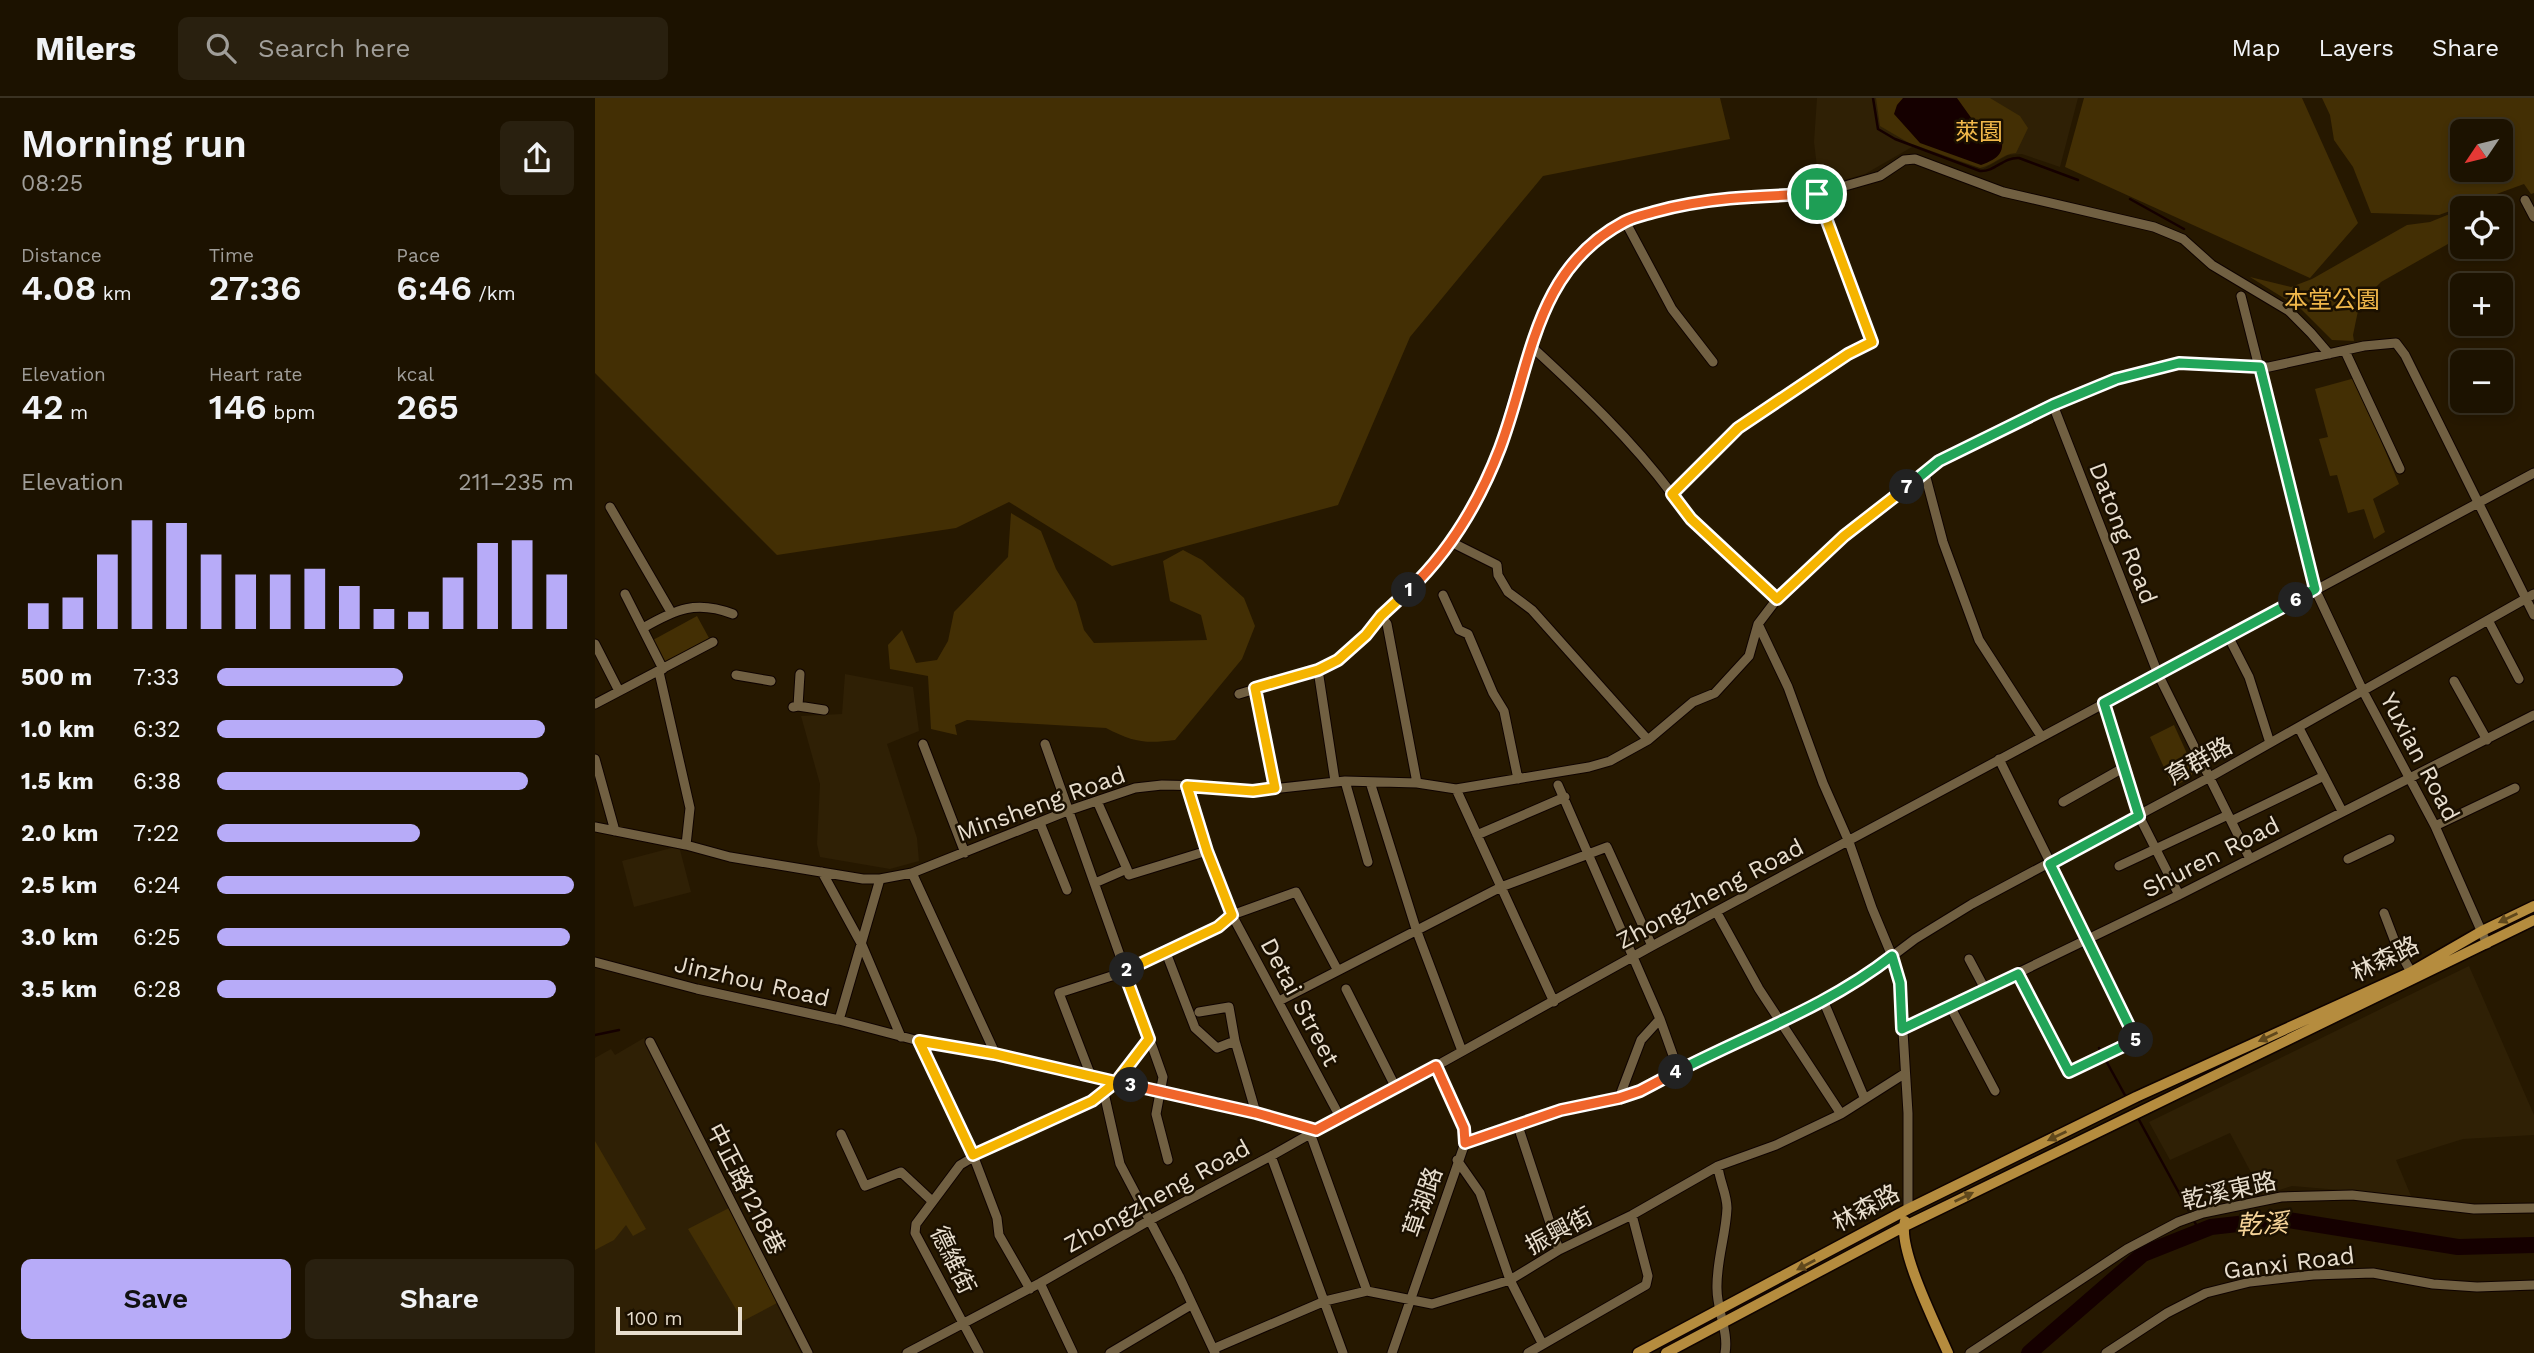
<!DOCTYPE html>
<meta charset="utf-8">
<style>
:root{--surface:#1c1200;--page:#29200f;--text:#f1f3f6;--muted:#a09e99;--line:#3a3222;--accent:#b7abf8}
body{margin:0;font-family:"Work Sans","Noto Sans TC",sans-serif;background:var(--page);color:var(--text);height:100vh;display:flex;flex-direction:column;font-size:26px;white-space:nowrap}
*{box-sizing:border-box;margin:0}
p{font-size:23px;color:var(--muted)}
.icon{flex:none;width:38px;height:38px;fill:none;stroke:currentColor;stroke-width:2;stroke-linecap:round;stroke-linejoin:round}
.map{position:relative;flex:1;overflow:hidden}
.side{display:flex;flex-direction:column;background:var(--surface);width:595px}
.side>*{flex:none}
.needle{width:46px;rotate:235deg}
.controls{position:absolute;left:1855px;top:21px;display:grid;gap:14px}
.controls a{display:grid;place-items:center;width:63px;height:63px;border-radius:10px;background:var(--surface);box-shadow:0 4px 10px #0003,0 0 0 2px var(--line);font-size:35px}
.scale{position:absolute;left:21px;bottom:18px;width:126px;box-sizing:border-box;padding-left:7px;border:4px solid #e8dece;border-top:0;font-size:19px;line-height:24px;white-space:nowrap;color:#e8dece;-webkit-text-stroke:5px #1b1000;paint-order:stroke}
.pin{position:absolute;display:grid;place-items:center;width:60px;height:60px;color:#fff;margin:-30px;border:4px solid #fff;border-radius:50%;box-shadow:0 2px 7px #0007}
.km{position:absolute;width:35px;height:35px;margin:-18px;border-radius:50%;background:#222;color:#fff;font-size:19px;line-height:35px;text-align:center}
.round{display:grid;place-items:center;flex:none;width:74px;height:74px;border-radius:10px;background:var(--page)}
.summary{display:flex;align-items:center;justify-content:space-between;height:119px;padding:0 21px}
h1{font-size:38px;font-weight:600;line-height:52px}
.metrics{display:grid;grid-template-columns:repeat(3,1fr);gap:10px;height:119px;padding:7px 21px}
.metrics div{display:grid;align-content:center}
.metrics b{font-size:35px;font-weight:600}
.metrics small{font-size:19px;font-weight:400}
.metrics p{font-size:19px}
.chart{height:196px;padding:14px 21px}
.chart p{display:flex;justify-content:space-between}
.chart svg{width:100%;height:126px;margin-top:7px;stroke:var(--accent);stroke-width:6}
.action{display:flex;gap:14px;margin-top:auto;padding:14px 21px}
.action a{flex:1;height:80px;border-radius:10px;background:var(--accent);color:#111;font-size:28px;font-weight:600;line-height:80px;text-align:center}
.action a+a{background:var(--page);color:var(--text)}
ul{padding:0 21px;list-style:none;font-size:23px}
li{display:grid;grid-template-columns:112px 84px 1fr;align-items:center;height:52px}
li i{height:18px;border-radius:9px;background:var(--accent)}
header{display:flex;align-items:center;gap:42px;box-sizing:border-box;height:98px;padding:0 35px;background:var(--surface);border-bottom:2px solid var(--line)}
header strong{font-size:33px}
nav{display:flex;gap:38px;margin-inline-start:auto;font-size:24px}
.search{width:490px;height:63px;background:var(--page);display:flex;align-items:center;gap:18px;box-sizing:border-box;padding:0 24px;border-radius:10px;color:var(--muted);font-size:26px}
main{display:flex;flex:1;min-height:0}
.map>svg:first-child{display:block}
.built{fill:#2f2005}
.green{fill:#432f04;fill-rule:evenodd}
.water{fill:#150000}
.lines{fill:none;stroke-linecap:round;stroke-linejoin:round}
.stream{stroke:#150000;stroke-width:2.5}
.river{stroke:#150000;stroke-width:16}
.minor-casing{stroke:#0f0300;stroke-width:11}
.major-casing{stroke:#0f0300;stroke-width:13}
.minor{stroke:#716042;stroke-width:9}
.major{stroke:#b58c3e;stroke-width:10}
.oneway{fill:#60481c}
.split-1-casing{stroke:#fff;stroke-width:14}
.split-2-casing{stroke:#fff;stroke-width:14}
.split-3-casing{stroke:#fff;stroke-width:14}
.split-4-casing{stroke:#fff;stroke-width:14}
.split-5-casing{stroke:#fff;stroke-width:14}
.split-6-casing{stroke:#fff;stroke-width:14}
.split-7-casing{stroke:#fff;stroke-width:14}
.split-8-casing{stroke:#fff;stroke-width:14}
.split-1{stroke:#f0652b;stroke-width:9}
.split-2{stroke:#f5b400;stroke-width:9}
.split-3{stroke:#f5b400;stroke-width:9}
.split-4{stroke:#f0652b;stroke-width:9}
.split-5{stroke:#22a559;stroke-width:9}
.split-6{stroke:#22a559;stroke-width:9}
.split-7{stroke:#22a559;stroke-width:9}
.split-8{stroke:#f5b400;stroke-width:9}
.labels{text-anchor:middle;stroke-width:5;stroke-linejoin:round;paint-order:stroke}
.park-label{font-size:24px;fill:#f1b84a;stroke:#1b1000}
.street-label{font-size:24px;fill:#e8dece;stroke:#1b1000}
.water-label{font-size:26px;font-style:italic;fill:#f6d499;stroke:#1b1000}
</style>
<header>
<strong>Milers</strong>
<div class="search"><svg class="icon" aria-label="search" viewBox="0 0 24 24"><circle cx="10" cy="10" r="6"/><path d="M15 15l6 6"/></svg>Search here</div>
<nav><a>Map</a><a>Layers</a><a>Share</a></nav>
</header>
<main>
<section class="side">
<div class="summary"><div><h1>Morning run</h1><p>08:25</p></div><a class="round"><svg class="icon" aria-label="share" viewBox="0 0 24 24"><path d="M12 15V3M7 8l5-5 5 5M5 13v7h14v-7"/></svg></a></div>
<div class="metrics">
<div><p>Distance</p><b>4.08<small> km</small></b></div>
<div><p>Time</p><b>27:36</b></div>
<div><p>Pace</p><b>6:46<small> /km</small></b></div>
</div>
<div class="metrics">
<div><p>Elevation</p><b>42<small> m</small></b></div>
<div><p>Heart rate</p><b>146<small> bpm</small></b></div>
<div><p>kcal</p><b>265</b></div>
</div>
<div class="chart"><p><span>Elevation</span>211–235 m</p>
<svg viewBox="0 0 160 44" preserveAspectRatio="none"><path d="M5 44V35M15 44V33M25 44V18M35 44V6M45 44V7M55 44V18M65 44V25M75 44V25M85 44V23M95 44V29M105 44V37M115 44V38M125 44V26M135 44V14M145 44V13M155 44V25"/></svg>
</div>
<ul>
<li><b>500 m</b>7:33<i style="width:52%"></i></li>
<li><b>1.0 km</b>6:32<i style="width:92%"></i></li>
<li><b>1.5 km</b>6:38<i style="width:87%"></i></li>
<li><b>2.0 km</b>7:22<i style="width:57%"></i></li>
<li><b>2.5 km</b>6:24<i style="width:100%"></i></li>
<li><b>3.0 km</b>6:25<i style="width:99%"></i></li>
<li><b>3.5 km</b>6:28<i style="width:95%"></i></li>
</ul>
<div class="action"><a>Save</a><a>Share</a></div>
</section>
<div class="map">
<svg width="1939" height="1255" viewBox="0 0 1939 1255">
<rect width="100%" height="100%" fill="#261800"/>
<!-- built -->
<path class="built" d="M1222,0H1483L1465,69L1427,56L1413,57L1388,71L1317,49L1270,76L1228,88L1223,78L1219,44Z
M250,576L318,589L324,633L292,646L322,740L324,763L295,771L225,759L222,746L225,686L206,618L247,616Z
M84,748L96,794L39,809L27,763Z
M1874,868L1939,1017V1037L1868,1041L1801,1062L1816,1098L1697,1088L1668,1097L1635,1035L1575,1062L1554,1024Z
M49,940L206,1255H0V960L16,951L20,957Z"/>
<!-- green -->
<path class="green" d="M0,0H1125L1135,41L948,78L815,239L743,407L517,468L414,404L361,430L182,457L0,275Z
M1281,0H1395L1425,18L1433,30L1421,55C1407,56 1399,67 1385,70L1314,45L1285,28Z
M1489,0H1707L1763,125L1715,180L1470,69Z
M1727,0H1939V95L1936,96L1929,86L1844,117L1776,115L1758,69L1739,42L1735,17ZM1867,33H1906V72H1867Z
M1867,111V138L1786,184L1771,199L1764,208L1758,237L1759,243L1737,242L1706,211L1655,179L1696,189L1717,181L1812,127L1835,124Z
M1760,280L1804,386L1778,401L1790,434L1779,441L1769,411L1753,415L1742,377L1735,378L1724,341L1733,339L1720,291Z
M416,415L446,433L461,471L481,504L489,532L499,545L612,542L606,517L575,503L568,463L588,452L607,462L649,500L660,528L647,561L580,642C550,646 538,644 511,630L372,622L360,627L362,637L336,631L333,578L295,571L293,547L307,532L321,565L342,562L353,543L359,514L413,459Z
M102,518L114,540L70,564L58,542Z
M1579,627L1599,671L1596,679L1578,689L1555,639Z
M0,1043L51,1131L38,1138L31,1127L19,1142L0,1152Z
M134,1110L182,1205L148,1223L93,1131Z"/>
<!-- water -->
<path class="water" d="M1308,0H1362L1382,28L1405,33C1411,54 1405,60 1386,67L1325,45L1299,16L1302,7Z"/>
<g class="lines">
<!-- stream -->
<path class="stream" d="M1278,0L1283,31L1300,41L1385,73C1400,74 1408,59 1424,60L1483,82
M1535,101L1589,131
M0,937L24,932
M1504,950L1531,999
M1543,1020L1595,1115
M1598,1121L1605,1134"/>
<!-- river -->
<path class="river" d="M1434,1255L1548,1156L1616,1129L1687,1121L1863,1149L1939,1147"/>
<!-- minor casing -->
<g class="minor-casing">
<path id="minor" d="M1930,102L1939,119
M1030,123L1077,211L1118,264
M1646,198L1720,491L1768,593L1840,728L1892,846
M937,249C987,295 1036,341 1077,396
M1750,253L1805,371
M1458,307L1563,576L1655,761
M1330,376L1348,444L1384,542L1446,638
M15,409L76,514
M856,444L902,467L903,477L913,494L937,512L1053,642
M30,496L68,571
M848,497L864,532L873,536L898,595L909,613L923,681
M1182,501L1096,421L1077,396L1143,330L1253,256L1277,244L1222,96
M786,518L792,526L822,685
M1893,522L1924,581
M1163,526L1193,589L1228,685L1254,744L1277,810L1297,858L1305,885L1313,1015V1111
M48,530C81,511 101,502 138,516
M1633,538L1654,579L1675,645
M0,546L24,593
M723,572L740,683
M64,574L95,710L91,747
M141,577L176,583
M1859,583L1892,642
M660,590L680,690
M644,596L723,572L743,562L771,537L786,518L835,472L856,444L885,395L904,351L926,276L960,188L975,166L994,146L1030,123L1089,106L1136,99L1222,96L1285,78L1309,62L1320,61L1408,94L1559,129L1588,141L1617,167L1694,213L1716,235L1734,256
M1509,605L1544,718L1584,797
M0,606L118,544
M203,608L205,576
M198,609L203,608L229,612
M1704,630L1747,713
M328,646L370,755
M450,646L568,979L561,1016L573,1062
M0,661L20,733
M1404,661L1543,942L1474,974L1423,876
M750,683L773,764
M775,684L821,831L867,953
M963,687L1065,921L1080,963L1086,971
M592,688L612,753L637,817L745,1019
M861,691L959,904
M502,703L532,771
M1468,704L1528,670
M1636,723L1729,678
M445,725L472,792
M1840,728L1920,690
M0,729L91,747L135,759L268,781H285L317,775L475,712L540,690L567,687L613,688L658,693L750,683L822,685L861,691L994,669L1015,663L1053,642L1098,604L1120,595L1154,558L1163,526L1182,501L1249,438L1344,364L1458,307L1521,281L1584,265L1674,269L1769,248L1801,245L1810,257L1939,517
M882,737L970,699
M1753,761L1795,741
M1524,768L1633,717
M227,774L267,847L306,939
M317,775L400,955
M500,785L532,771L534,777L612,753
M1122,815L1164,891L1246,1016
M1789,815L1802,849L1816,874
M570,852L600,930L622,950L640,943
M1374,861L1390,891
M0,864L102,891L244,922L324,943L400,955L661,1015L721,1032
M751,891L800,988
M1228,902L1269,999
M684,903L906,789L1012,749L1057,848
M1355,908L1400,993
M604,914L634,909L640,943L661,1015
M244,922L285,781
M1307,931L1584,797L1939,617
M324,943L378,1057L402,1120L404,1137L435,1191
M55,944L213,1255
M496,978L464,895L529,874L570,852L623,829L637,817L701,794L742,871
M509,995L525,1066L584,1178L620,1255
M1024,1000L1046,942L1065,921
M923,1028L964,1152
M715,1035L772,1193
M246,1036L270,1088L306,1074L337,1103
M870,1045L966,1012L999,1007L1046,993L1156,937L1186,925L1271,878L1320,841L1377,806L1615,679L1939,496
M676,1058L748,1255
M862,1062L885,1095L915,1182L947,1245
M1123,1068C1124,1082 1132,1096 1132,1110C1131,1137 1121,1164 1122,1191C1122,1213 1134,1234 1130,1255
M445,1185L478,1255
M618,1251L730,1203L772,1193L837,1206L915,1182L964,1152L1037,1117L1123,1068L1181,1047L1246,1016L1309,976
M312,1255L445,1185L555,1122L676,1058L800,988L841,968L1057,848L1939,375
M384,1255L320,1135L321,1126L365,1067L397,1048L497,1003L521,984L554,941
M515,1255L596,1207
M797,1255L870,1045L868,1030L841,968
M933,1255L1051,1187L1053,1178L1037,1117
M1375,1255L1532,1151L1583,1124L1608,1115L1686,1099L1757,1097L1879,1111L1939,1110
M1511,1255L1572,1215L1611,1195L1655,1184L1718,1177L1778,1175L1838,1186L1882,1189L1939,1187"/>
</g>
<!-- major casing -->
<g class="major-casing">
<path id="major" d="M1310,1123C1302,1150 1341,1227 1353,1255
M1043,1255L1313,1111L1541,999L1816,874L1887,833L1939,808
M1071,1255L1308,1129L1939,822"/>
</g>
<!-- minor -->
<use href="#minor" class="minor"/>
<!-- major -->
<use href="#major" class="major"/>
</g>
<!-- one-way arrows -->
<defs><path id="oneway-solid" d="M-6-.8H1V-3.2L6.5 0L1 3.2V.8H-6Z" transform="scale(1.75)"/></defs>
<g class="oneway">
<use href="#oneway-solid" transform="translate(1913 820) rotate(154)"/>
<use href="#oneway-solid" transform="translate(1673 939) rotate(155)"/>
<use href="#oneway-solid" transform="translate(1462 1038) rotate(154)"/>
<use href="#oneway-solid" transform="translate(1369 1099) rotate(-26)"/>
<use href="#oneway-solid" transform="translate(1211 1167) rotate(152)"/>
</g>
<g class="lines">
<!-- split-1 casing -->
<g class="split-1-casing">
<path id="split-1" d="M814,492C855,453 885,402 905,350C937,265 939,172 1029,124C1038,119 1049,117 1059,114C1113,99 1166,98 1222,96"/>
</g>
<!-- split-2 casing -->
<g class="split-2-casing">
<path id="split-2" d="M532,872L623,829L637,817L612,753L592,688L658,693L680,690L660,590L723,572L743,562L771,537L786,518L814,492"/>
</g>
<!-- split-3 casing -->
<g class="split-3-casing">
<path id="split-3" d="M532,872L529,874L554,941L521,984L497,1003L378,1057L324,943L400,956L521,984L536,987"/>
</g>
<!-- split-4 casing -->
<g class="split-4-casing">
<path id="split-4" d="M536,987L661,1015L721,1032L841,968L869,1030L870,1045L966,1012L1024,1000L1045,993L1081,974"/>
</g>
<!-- split-5 casing -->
<g class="split-5-casing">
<path id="split-5" d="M1081,974C1154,936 1232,909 1297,858L1305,885L1307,931L1423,876L1474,974L1541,942"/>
</g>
<!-- split-6 casing -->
<g class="split-6-casing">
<path id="split-6" d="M1541,942L1455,766L1544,718L1509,605L1701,502"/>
</g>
<!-- split-7 casing -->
<g class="split-7-casing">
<path id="split-7" d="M1312,389L1344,363L1458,307L1521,281L1584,265L1665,269L1720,491L1701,502"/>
</g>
<!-- split-8 casing -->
<g class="split-8-casing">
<path id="split-8" d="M1222,96L1277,244L1253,256L1143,330L1077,396L1096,421L1182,501L1249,438L1312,389"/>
</g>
<!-- split-1 -->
<use href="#split-1" class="split-1"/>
<!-- split-2 -->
<use href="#split-2" class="split-2"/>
<!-- split-3 -->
<use href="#split-3" class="split-3"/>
<!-- split-4 -->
<use href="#split-4" class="split-4"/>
<!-- split-5 -->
<use href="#split-5" class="split-5"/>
<!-- split-6 -->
<use href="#split-6" class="split-6"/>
<!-- split-7 -->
<use href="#split-7" class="split-7"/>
<!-- split-8 -->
<use href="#split-8" class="split-8"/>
</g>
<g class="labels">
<!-- park labels -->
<g class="park-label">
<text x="1384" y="42">萊園</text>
<text x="1737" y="210">本堂公園</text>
</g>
<!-- street labels -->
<g class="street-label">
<text transform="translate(1528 435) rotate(69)" y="8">Datong Road</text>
<text transform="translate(1825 659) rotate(62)" y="8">Yuxian Road</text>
<text transform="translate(1604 663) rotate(-29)" y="8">育群路</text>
<text transform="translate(446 706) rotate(-20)" y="8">Minsheng Road</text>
<text transform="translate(1616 759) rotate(-27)" y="8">Shuren Road</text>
<text transform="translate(1115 796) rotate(-28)" y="8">Zhongzheng Road</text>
<text transform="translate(1790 861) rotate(-26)" y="8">林森路</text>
<text transform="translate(157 883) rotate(13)" y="8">Jinzhou Road</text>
<text transform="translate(705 904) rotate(62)" y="8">Detai Street</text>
<text transform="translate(151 1091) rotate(63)" y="8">中正路1218巷</text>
<text transform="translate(1634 1093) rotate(-13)" y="8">乾溪東路</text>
<text transform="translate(562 1098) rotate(-29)" y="8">Zhongzheng Road</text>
<text transform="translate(828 1104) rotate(-71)" y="8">草湖路</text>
<text transform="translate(1271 1110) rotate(-28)" y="8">林森路</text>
<text transform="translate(964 1133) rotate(-28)" y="8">振興街</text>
<text transform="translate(358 1162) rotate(64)" y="8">德維街</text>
<text transform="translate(1694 1165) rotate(-7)" y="8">Ganxi Road</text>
</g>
<!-- water labels -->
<g class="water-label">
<text transform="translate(1667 1126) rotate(-3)" y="9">乾溪</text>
</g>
</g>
</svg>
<div class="controls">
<a><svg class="needle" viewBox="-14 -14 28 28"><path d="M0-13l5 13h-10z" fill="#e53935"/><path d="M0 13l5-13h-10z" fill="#a09e99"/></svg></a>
<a><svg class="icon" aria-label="locate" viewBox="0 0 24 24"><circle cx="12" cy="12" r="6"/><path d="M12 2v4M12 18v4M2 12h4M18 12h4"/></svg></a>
<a>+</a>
<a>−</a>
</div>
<div class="scale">100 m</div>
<div class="pin" style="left:1222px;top:96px;background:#1e9e55"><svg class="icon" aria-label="arrive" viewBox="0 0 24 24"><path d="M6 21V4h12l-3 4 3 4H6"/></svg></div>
<b class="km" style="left:814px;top:492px">1</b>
<b class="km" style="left:532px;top:872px">2</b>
<b class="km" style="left:536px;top:987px">3</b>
<b class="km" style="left:1081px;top:974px">4</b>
<b class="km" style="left:1541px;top:942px">5</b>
<b class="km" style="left:1701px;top:502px">6</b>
<b class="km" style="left:1312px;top:389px">7</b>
</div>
</main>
